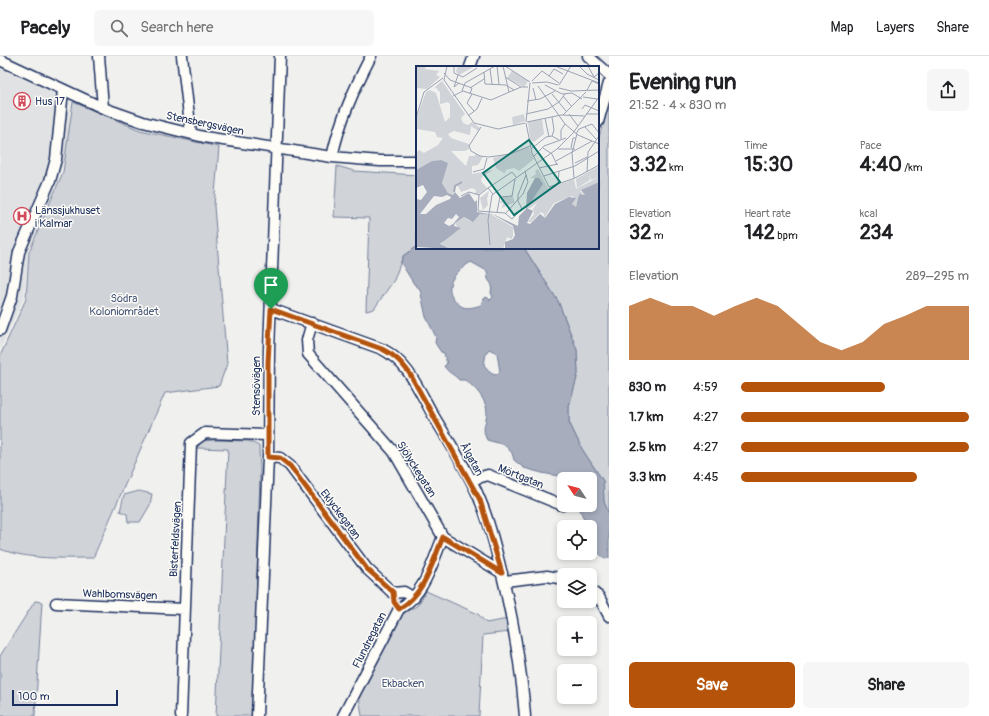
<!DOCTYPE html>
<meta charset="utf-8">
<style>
:root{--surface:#fff;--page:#f6f6f6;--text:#202124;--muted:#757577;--line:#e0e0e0;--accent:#b45309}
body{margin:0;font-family:Pangolin,sans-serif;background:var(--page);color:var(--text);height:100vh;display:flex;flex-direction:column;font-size:15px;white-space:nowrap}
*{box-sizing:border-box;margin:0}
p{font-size:13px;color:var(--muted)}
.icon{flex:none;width:22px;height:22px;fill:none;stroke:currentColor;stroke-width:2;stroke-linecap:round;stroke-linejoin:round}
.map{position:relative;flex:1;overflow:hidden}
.drawer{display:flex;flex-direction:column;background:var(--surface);width:380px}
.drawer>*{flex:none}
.needle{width:26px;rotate:306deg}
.controls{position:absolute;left:557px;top:416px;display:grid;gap:8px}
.controls a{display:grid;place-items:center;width:40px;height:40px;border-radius:6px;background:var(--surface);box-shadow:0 2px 6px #0003;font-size:20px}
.scale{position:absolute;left:12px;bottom:10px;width:106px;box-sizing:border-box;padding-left:4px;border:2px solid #1b2f5e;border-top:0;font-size:11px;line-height:14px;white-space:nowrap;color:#1b2f5e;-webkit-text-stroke:3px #fdfcf7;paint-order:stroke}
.pin{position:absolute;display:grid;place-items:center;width:34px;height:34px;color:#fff;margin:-41px -17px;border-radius:50% 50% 50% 0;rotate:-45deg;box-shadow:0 0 4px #0007}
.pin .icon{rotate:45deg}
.round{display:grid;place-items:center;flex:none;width:42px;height:42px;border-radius:6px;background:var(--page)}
.head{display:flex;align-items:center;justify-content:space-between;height:68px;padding:0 20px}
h1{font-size:22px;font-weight:800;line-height:30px}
.stats{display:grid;grid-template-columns:repeat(3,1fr);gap:6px;height:68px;padding:4px 20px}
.stats div{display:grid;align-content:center}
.stats b{font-size:20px;font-weight:800}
.stats small{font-size:11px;font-weight:400}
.stats p{font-size:11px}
.chart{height:112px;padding:8px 20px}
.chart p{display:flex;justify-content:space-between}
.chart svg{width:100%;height:72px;margin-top:4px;fill:var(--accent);opacity:.7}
.primary-button{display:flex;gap:8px;margin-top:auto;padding:8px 20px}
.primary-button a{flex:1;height:46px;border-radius:6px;background:var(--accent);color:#fff;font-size:16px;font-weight:800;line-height:46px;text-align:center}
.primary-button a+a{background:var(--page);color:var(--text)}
ul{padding:0 20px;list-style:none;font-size:13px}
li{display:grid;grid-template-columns:64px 48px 1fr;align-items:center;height:30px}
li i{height:10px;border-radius:5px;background:var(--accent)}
header{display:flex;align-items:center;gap:24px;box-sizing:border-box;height:56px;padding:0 20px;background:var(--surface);border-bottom:1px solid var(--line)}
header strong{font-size:19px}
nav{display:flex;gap:22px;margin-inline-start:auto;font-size:14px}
.search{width:280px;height:36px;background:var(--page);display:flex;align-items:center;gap:10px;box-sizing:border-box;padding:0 14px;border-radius:6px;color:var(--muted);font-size:15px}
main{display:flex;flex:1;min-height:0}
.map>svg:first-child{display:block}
.built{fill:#e0e2e3}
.green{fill:#d0d3d8;stroke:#76819b}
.water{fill:#a7adbd;stroke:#6f7b97;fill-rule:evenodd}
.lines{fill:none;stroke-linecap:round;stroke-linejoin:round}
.minor-casing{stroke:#1b2f5e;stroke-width:13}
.minor{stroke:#fdfcf7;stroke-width:10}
.route-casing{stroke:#fff;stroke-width:8}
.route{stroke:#b45309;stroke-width:5}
.labels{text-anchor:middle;stroke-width:3;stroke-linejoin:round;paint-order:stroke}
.poi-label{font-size:11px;fill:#1b2f5e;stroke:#fdfcf7;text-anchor:start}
.street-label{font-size:11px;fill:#1b2f5e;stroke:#fdfcf7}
.park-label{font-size:11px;fill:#48587c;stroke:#fdfcf7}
.inset-river{fill:none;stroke:#a7adbd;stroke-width:2}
.inset-road{fill:none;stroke:#9ba3b4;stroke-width:1}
.view{fill:#0f766e;fill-opacity:0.15;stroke:#0f766e;stroke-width:2}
.inset-edge{fill:none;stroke:#1b2f5e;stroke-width:2}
</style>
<header>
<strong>Pacely</strong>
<div class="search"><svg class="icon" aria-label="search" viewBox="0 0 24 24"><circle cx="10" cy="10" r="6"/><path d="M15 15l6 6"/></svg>Search here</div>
<nav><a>Map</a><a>Layers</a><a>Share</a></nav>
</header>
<main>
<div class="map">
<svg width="609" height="660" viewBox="0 0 609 660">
<rect width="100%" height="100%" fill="#f0f0ee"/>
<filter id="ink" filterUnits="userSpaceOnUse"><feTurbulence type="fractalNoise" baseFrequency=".025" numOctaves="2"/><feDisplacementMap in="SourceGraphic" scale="8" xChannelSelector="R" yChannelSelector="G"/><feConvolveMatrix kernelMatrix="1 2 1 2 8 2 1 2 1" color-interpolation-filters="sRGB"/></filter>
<g filter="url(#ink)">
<!-- built -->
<path class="built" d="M0,12L70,45L69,92L28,195L24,242L0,293Z"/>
<!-- green -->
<path class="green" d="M609,43V228L607,230L609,235V458L604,446L603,425L582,393L569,366V350L578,318L577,294L558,245L524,192H598V86Z
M73,46L140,74L219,91L214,150L227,308L219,330L165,337L93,502C62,502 29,504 0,493V300L26,243L29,196L63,116Z
M337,110L354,115L417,119V190L403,200L394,224L374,253L366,255L369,162L334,161Z
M214,384L249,385L259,390L260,416L253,660H216L228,393L197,392L202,385Z
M139,435L152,438L150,449L140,466H128L127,458L120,455L124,439Z
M426,535L478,558L486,567L508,563L510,576L483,579L479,660H362L359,640L397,561L418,549Z
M35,545L42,546L35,660H0V600Z"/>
<!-- water -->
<path class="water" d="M417,190V192H524L558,245L577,294L578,318L569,350V366L582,393L603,425L604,446L609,458V502L605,503C594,494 590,485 590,471H587L578,449H590V423L564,424L558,420L542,417L524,412L514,404L512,397L505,389L487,384C481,372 486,369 487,357C487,344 475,331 465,324H459C454,318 448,317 444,310L447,308L444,297L441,296L435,287L436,281L426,261L420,233L414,228L401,207L403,200ZM471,206L487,215L488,223L492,229L491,237L493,241L490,244L487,241L483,243L481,249C468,253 462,254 454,243C442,228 458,214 471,206ZM489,293L497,297L500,316L495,319L491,317L484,309L486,297Z"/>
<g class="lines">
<!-- minor casing -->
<g class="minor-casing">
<path id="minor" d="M99,0L103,52
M182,0L191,77
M588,0L609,19
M0,4L103,52L143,66L204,81L332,101L380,105H417
M470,11L474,0
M598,66L609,27
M332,101C340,64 354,33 371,0
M271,253L382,293C408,306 419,334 433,359C449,386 468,414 480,444C488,462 493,482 498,502C511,553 521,607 525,660
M312,267L307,284L308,298L394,396L443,481L502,517
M0,274L12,240L19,196L50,125L56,103L63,34
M268,401L280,402L290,410L367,513L393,537L404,536L414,542
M471,424L488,419L562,449
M505,525L547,520L564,523
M590,534L599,541L609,560
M56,547L184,553
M181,660L191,387L205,377L268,379
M257,660L268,401L269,294L280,0
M343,660L399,553C425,538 432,507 443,481"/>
</g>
<!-- minor -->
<use href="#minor" class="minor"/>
</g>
</g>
<g class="lines" filter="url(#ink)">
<!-- route casing -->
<g class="route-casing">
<path id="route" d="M271,253L382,293C395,299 402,307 410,318L480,444L502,517L443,481C432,507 425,538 399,553L394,546L393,536L367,513L290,410L280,402L268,401V306Z"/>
</g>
<!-- route -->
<use href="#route" class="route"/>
</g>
<!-- icons -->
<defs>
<g id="building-ring" transform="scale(0.9)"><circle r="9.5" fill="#fdfcf7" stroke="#d1495b" stroke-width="1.5"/><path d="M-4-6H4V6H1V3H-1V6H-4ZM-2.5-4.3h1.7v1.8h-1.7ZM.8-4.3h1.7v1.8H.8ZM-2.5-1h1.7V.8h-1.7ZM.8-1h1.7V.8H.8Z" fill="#d1495b"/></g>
<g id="hospital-ring" transform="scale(0.9)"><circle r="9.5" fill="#fdfcf7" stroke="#d1495b" stroke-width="1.5"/><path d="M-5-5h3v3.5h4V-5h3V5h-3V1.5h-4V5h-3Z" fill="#d1495b"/></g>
</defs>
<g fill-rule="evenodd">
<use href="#building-ring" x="22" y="45"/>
<use href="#hospital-ring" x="22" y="160"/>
</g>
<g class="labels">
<!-- poi labels -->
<g class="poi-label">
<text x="35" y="49">Hus 17</text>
<text x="35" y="158">Länssjukhuset<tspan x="35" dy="13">i Kalmar</tspan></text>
</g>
<!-- street labels -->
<g class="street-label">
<text transform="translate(205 67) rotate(12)" y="4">Stensbergsvägen</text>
<text transform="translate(256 330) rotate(-90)" y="4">Stensövägen</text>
<text transform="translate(472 403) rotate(61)" y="4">Ålgatan</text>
<text transform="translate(417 413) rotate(58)" y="4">Sjölyckegatan</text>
<text transform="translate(521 420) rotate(22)" y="4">Mörtgatan</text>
<text transform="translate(341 458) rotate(53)" y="4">Eklyckegatan</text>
<text transform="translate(175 483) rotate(-87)" y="4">Bisterfeldsvägen</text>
<text transform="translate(120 538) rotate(2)" y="4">Wahlbomsvägen</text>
<text transform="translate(369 584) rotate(-63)" y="4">Flundregatan</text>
</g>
<!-- park labels -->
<g class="park-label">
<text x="124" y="246">Södra<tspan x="124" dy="13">Koloniområdet</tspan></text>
<text x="403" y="631">Ekbacken</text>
</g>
</g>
<!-- overview -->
<g transform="translate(416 10)">
<rect width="183" height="183" fill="#f0f0ee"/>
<path d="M0,0H10L9,3L23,5L20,9L24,11L11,23L0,22ZM42,0H56L57,1L43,9L40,5ZM96,5L112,15L108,21L91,12ZM26,15L49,48L45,52L47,57L52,59L56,56L64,62L62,65L55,60L54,69L38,65L32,68L35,72L53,78V83L49,85H35L50,100L53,90H59V88L67,91L62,99L56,100V108L77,104L66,111L65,115L71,122L63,128H59L60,124L56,122L45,126L41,118L37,129L32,127L26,117L30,100L25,94L17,95L0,104V87L3,84L8,87L22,79L27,72L21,71L19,66L0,63V53L10,26L14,24L20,27L29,56L34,51V38L32,36L24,38V26L19,21ZM108,48L109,55L97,59L96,51ZM126,53L128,68L118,76L114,74L112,56ZM113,81L118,93L103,105L98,102L89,104L90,106L88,107L80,102L77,92ZM183,100V116L164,125L169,129L163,128L160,141L156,139L159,132L156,130L138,137L128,152V148L125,146L115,156H112L118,148L117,143L121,137L114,142H111L112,140L126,119L123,112H114L120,108L119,105L122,103L132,122L158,113L160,123L181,112L175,114L173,109L174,114L161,122L160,113ZM73,125L71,133L72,139L67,144L64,132ZM97,130L99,138L97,137L86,142L87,137H84L87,131ZM65,148L76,149L97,161V170L95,173L91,171L87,183H34L25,179L29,172L43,164L39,157L48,151L54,155Z" fill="#d0d3d8"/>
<path d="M25,94L32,97L26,117L32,127L37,129L39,126L44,132L53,127L59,136L61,134V146L79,149L102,160L103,150L110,143L111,127L119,112H123L127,118L111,142L117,145L111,157L114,158L124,148L129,152L139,138L153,131L160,132L156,138L160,141L163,128L169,129L165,124L183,116V183H89V176L97,173L99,169L97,160L78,149L64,148L57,156L48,151L39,157L38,160L45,162L24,178L34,183L1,181L0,133L5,134L11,126L7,119L0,122V104L16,95ZM31,129L35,131L34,133L20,139L10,148H4L18,130L26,131ZM40,148L43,151L37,158L33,160L28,157L32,152L36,153Z" fill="#a7adbd" fill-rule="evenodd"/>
<path class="inset-river" d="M38,126L39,120L46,116"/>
<path class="inset-road" d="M31,0L28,14L58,57L82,63L109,57M38,0V7L47,11L61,2M81,0L83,18M87,0L93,26M89,0L114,16M139,0L183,17M163,0L171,8L183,14M172,0L178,11L183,7M74,3L76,18M68,6L69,18L90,19L98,24M28,7L34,14L56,22L54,28M42,9L38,21L43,17M133,10L138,3L147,8M89,11L105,21M116,15L126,5L143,17M116,17L131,16L142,19M129,19L146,28L156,27L166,33M143,19L155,0M122,20L149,58L162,69L183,78M54,22L68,13M117,22L120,34M143,22L155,25L183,24M171,24L176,15L183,18M46,25L49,17L79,0M56,28L51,37L58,45M136,28L150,45M37,30L47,25L75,34L105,21H112M147,30L156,41M167,31L181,33M111,35L124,33L139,25M166,43L169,39L183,45M110,48L132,43L143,36L149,28M153,48L162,60M170,48H183M147,49L170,26M52,50L61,43L66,32M0,52L8,26L27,12M129,52L133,71M110,56L114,17M111,56L145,49L169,50M110,57L116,87L133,121L159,112L183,99M65,61L53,80L55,85L64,90L73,91L94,88L114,80M169,61L180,73M160,68L163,63L176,58L183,67M136,70L138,64L136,51M145,73V64L149,58M127,82L136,88L141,99M155,82L157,72H160M115,83L130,71L136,70L143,74M142,83H159M117,91L128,80L150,72M140,95L176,75M159,97L171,91M123,102L142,98M57,106L68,103L71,92M171,106L172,86L183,70M128,110L159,100L183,85M158,112L156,87L161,68M142,117L143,105M72,122L63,129L62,145L89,147L96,153L106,143L102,135M77,128L72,122L96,106L100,111M45,130L53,126L63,129M96,130L99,113M84,131L96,130M102,135V129L110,109M81,146L84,131M89,148L107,128L112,116L109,105M74,179L72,154L76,129L141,83L157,67L183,31"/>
<path class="view" d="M113,74L144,116L98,149L67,107Z"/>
<rect width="183" height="183" class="inset-edge"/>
</g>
</svg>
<div class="controls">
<a><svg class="needle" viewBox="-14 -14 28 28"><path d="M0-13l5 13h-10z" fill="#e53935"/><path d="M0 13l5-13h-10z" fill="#757577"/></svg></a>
<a><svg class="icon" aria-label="locate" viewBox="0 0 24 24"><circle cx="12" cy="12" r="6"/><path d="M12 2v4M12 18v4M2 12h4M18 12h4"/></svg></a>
<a><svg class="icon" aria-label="layers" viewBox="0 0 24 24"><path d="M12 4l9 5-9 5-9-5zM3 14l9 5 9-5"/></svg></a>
<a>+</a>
<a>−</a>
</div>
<div class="scale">100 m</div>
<div class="pin" style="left:271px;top:253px;background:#1e9e55"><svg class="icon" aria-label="arrive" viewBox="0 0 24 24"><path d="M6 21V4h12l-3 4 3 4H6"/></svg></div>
</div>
<section class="drawer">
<div class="head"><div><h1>Evening run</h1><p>21:52 · 4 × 830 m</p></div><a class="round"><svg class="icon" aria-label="share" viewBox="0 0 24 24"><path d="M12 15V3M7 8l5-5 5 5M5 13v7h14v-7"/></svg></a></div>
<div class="stats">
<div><p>Distance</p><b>3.32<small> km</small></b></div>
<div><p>Time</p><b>15:30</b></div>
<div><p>Pace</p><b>4:40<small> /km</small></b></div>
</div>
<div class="stats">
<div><p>Elevation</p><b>32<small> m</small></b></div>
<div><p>Heart rate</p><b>142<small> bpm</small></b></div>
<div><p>kcal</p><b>234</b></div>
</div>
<div class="chart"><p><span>Elevation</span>289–295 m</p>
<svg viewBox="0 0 160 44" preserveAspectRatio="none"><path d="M0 44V11L10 6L20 11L30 11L40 17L50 11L60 6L70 11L80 22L90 33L100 38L110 33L120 22L130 17L140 11L150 11L160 11V44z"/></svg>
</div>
<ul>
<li><b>830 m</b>4:59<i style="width:63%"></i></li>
<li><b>1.7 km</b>4:27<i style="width:100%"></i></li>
<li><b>2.5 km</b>4:27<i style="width:100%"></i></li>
<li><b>3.3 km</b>4:45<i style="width:77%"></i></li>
</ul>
<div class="primary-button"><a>Save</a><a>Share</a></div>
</section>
</main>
